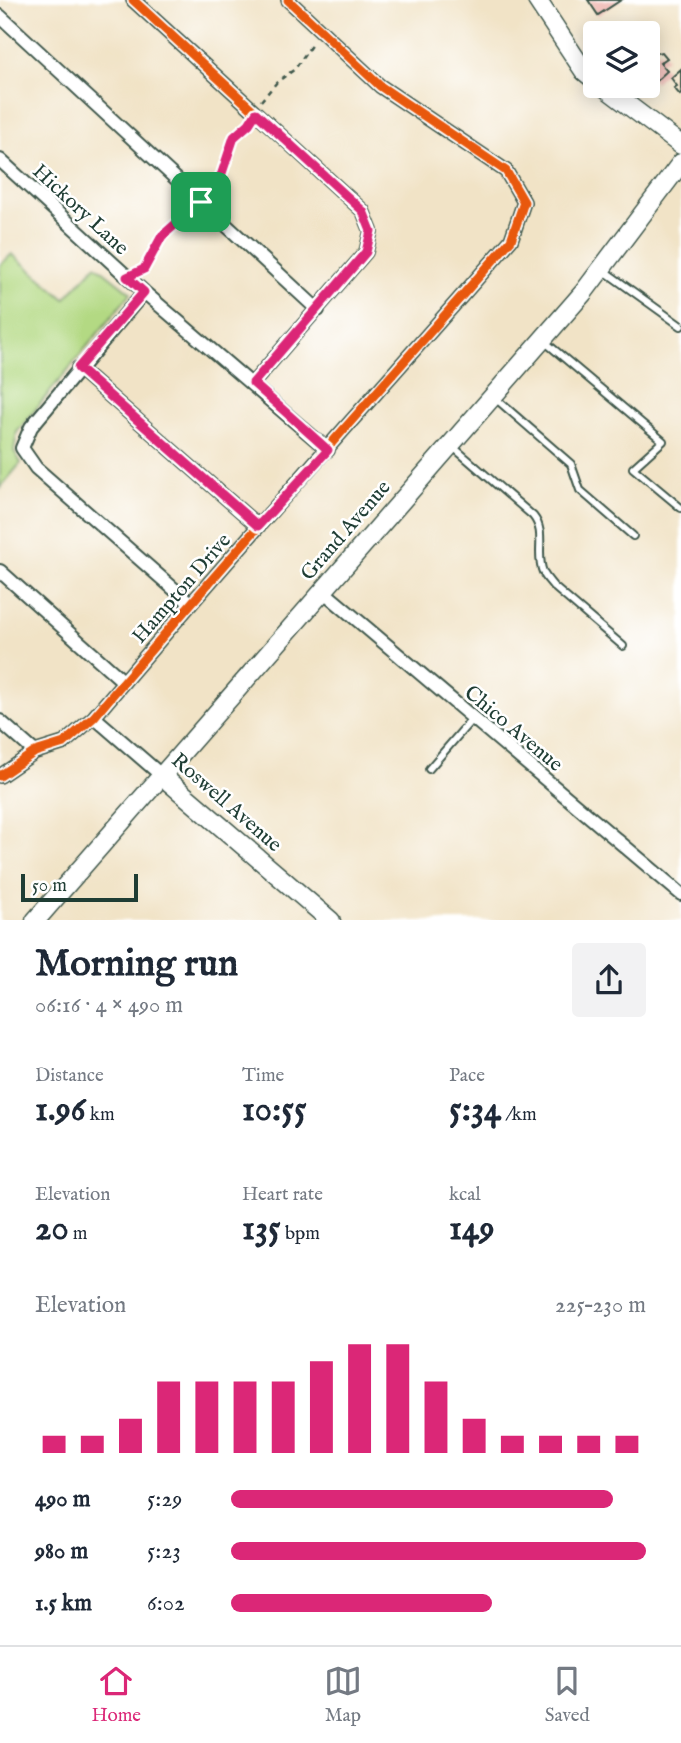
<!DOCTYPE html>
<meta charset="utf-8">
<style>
:root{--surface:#fff;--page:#f2f2f3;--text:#1f2937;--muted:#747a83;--line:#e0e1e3;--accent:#db2777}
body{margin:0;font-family:"IM FELL English",serif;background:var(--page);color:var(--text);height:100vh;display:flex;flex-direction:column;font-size:26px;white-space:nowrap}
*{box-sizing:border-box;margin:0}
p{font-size:23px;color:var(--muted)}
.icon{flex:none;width:38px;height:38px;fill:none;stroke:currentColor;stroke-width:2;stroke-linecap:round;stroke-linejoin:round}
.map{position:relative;height:920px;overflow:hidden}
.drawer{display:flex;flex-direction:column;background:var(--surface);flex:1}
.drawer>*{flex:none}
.buttons{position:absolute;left:583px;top:21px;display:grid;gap:14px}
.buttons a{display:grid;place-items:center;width:77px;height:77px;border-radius:7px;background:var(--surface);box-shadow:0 4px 18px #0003;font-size:35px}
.scale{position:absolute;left:21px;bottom:18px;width:117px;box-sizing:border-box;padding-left:7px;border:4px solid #1f3d34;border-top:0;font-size:19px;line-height:24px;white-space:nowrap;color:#1f3d34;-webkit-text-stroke:5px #fff;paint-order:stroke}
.pin{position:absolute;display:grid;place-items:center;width:60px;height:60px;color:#fff;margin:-30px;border-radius:14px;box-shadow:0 4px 10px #0006}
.round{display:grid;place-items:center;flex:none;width:74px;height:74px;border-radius:7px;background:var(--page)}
.head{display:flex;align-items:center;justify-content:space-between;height:119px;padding:0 35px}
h1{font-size:38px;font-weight:800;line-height:52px}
.metrics{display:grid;grid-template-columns:repeat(3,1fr);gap:10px;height:119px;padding:7px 35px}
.metrics div{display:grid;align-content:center}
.metrics b{font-size:35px;font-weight:800}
.metrics small{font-size:19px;font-weight:400}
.metrics p{font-size:19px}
.chart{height:196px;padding:14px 35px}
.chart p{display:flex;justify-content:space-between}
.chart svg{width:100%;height:126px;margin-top:7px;stroke:var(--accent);stroke-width:6}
ul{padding:0 35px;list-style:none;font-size:23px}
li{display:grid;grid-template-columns:112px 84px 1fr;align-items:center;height:52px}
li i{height:18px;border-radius:9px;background:var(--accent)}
.tab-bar{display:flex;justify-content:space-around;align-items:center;height:98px;border-top:2px solid var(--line);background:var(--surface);font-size:19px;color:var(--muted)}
.tab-bar a{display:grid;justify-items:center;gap:4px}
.tab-bar .selected{color:var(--accent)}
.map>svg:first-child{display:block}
.green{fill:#b3d983;stroke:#698b5c;stroke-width:2}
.building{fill:#edafa8}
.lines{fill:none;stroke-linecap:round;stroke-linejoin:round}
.lane-casing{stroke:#3e564a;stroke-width:10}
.street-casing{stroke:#3e564a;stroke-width:16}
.secondary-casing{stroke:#3e564a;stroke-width:21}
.path{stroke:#3e564a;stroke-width:2.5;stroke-dasharray:5 5;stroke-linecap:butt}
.lane{stroke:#fff;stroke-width:6}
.street{stroke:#fff;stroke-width:12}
.secondary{stroke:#fff;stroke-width:18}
.cycleway-casing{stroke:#fff;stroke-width:13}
.cycleway{stroke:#e8590c;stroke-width:9}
.route-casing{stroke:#fff;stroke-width:14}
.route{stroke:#db2777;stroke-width:9}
.labels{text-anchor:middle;stroke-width:5;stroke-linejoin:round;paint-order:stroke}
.street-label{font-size:21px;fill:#1f3d34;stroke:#fff}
</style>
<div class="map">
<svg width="681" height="921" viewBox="0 0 681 921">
<rect width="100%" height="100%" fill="#fff"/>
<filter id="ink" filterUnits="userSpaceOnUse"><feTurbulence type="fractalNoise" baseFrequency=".0143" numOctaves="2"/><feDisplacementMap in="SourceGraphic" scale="14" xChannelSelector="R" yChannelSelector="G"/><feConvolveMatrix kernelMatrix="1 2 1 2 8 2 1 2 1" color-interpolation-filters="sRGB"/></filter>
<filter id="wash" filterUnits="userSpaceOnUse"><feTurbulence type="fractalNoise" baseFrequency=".00686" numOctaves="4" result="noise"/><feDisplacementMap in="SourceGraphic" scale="28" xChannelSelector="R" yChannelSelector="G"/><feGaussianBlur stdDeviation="1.57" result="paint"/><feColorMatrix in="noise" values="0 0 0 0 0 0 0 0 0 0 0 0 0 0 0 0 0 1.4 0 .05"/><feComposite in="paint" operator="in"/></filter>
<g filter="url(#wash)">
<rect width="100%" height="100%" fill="#f1e3c6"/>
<!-- green -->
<path class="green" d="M12,254L65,299L96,265L131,293L17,432L14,451L21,463L0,488V265Z"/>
<g id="blocks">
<!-- building -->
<path class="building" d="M588,0H621L598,15Z
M649,50L652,54L662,52L667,58L660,63L667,71L655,82L648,73Z
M681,69V94L680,95L674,88L677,86L671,78Z"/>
</g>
</g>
<g filter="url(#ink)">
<use href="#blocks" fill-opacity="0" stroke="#3e564a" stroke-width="2"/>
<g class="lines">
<!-- lane casing -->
<g class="lane-casing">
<path id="lane" d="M603,270L681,326
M544,341L663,441L633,468L681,508
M494,397L571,464L580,490L633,536
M452,446L533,516C547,533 535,553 543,572C545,577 550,582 553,586L623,646
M429,769L473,718"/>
</g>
<!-- street casing -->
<g class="street-casing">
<path id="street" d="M133,0L363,211L371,231L366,252L253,383
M0,16L318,310
M0,160L144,292L328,450
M144,292L31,427L22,448L36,468L191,604
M78,368L258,526
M0,571L124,682
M323,591L681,894
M94,717L161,775
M0,721L35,752
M0,776L35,752L64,743L94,717C230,555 372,399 511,240L524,202L506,171L380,86L288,0"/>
</g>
<!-- secondary casing -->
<g class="secondary-casing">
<path id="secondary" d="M537,0L584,71L595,80
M603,86L681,145
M161,775L331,921
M35,921L583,293L681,163"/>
</g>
<!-- path -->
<path class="path" d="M261,101L277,82L295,69L312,44
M212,192L222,173L234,137L248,125
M140,271L144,269L161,236L191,211"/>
<!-- lane -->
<use href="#lane" class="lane"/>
<!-- street -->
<use href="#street" class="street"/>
<!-- secondary -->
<use href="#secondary" class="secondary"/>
<!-- cycleway casing -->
<g class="cycleway-casing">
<path id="cycleway" d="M133,0L363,211L371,231L366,252L253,383
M0,776L35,752L64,743L94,717C230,555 372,399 511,240L524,202L506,171L380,86L288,0"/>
</g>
<!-- cycleway -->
<use href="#cycleway" class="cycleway"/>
</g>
</g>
<g class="lines" filter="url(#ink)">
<!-- route casing -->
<g class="route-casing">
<path id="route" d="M256,113L363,211L371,231L366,252L253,383L328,450L258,526L78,368L144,292L127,277L144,269L162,236L212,192L222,173L234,137L249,124Z"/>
</g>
<!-- route -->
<use href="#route" class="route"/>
</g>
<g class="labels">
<!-- street labels -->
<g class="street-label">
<text transform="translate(81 209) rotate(43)" y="7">Hickory Lane</text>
<text transform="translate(345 530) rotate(-49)" y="7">Grand Avenue</text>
<text transform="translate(181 588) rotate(-49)" y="7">Hampton Drive</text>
<text transform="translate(514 728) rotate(40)" y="7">Chico Avenue</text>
<text transform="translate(227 802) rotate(41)" y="7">Roswell Avenue</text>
</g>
</g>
</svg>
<div class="buttons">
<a><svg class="icon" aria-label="layers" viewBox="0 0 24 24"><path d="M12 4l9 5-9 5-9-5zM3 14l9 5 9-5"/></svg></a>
</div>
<div class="scale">50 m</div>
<div class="pin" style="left:201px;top:202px;background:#1e9e55"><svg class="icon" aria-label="arrive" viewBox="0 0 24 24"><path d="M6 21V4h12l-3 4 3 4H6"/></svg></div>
</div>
<section class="drawer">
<div class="head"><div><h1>Morning run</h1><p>06:16 · 4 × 490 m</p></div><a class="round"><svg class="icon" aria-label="share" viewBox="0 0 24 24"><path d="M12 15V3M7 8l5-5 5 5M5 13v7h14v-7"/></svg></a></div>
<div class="metrics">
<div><p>Distance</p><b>1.96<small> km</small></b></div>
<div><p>Time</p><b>10:55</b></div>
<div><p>Pace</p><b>5:34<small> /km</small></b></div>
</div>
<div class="metrics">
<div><p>Elevation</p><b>20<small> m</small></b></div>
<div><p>Heart rate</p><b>135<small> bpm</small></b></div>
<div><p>kcal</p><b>149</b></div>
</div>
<div class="chart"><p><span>Elevation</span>225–230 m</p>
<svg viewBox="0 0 160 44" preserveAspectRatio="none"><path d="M5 44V38M15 44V38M25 44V32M35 44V19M45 44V19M55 44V19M65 44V19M75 44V12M85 44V6M95 44V6M105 44V19M115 44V32M125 44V38M135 44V38M145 44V38M155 44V38"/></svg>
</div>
<ul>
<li><b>490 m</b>5:29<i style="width:92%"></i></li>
<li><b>980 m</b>5:23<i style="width:100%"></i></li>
<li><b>1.5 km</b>6:02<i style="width:63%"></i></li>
</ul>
</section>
<nav class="tab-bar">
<a class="selected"><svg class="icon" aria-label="home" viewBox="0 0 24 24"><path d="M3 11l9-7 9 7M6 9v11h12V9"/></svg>Home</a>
<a><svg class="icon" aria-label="map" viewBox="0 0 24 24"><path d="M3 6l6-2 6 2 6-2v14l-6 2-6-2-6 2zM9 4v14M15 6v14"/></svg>Map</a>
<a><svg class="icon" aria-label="saved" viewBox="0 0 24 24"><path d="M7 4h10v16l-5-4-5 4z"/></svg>Saved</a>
</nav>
